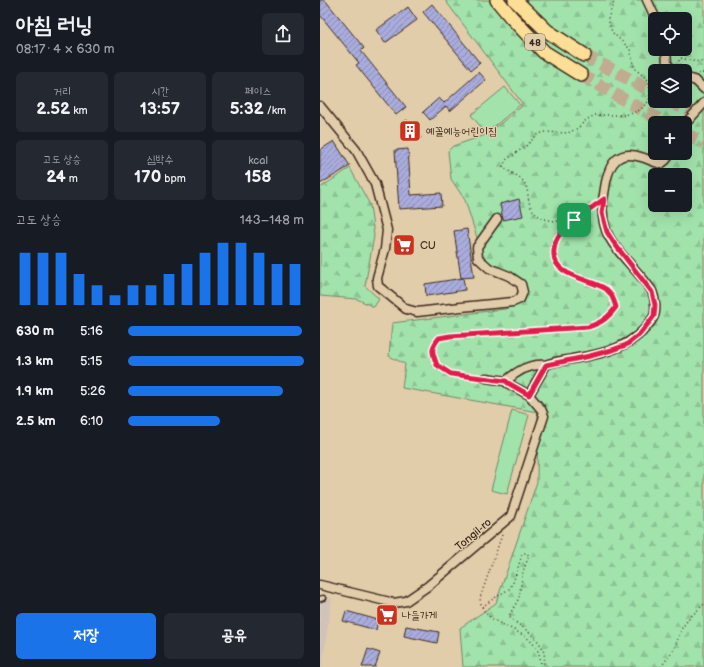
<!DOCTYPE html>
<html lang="ko">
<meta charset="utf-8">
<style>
:root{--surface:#171b24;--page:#242831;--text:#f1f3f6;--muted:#9ea1a6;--accent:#1a73e8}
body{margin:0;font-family:"Balsamiq Sans","Poor Story",sans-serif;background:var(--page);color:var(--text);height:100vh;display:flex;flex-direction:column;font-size:15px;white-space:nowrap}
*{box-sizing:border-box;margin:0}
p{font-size:13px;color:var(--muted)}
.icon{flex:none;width:22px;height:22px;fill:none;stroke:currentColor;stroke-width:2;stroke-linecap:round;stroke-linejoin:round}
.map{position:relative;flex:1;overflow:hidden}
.details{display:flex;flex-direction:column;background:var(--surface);width:320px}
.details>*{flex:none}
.fabs{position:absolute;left:328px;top:12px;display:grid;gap:8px}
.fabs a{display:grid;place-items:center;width:44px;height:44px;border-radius:6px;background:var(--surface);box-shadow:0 4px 16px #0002;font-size:20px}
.pin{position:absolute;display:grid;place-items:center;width:34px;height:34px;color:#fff;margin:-17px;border-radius:8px;box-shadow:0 2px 6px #0006}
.round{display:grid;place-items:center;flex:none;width:42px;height:42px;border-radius:6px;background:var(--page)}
.head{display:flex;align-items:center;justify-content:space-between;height:68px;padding:0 16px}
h1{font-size:22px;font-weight:700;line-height:30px}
.figures{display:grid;grid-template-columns:repeat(3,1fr);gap:6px;height:68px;padding:4px 16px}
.figures div{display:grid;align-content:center;border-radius:6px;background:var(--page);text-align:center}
.figures b{font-size:17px;font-weight:700}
.figures small{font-size:11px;font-weight:400}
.figures p{font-size:11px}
.chart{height:112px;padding:8px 16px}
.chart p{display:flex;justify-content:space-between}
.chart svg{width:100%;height:72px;margin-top:4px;stroke:var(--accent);stroke-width:6}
.primary-button{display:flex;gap:8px;margin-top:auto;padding:8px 16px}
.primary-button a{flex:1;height:46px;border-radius:6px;background:var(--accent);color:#fff;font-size:16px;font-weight:700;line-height:46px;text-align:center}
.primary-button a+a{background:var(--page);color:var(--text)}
ul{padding:0 16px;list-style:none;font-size:13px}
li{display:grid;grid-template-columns:64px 48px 1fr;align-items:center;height:30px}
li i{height:10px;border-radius:5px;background:var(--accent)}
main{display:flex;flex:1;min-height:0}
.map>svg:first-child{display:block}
.built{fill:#d1c3ba}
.forest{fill:url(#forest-firs);stroke:#6e8665;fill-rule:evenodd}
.garden{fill:#a2e3ac;stroke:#6e8665}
.building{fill:url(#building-hatch);stroke:#3b2a1e}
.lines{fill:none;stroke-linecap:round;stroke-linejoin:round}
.primary-tunnel{stroke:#c1ac8f;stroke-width:13;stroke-dasharray:13 6;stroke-linecap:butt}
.lane-casing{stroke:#3b2a1e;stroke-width:7}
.street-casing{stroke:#3b2a1e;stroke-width:11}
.primary-casing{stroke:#3b2a1e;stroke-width:16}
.path{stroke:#3b2a1e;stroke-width:1.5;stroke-dasharray:1 3;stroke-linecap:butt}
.lane{stroke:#e2cdab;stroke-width:4}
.street{stroke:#e2cdab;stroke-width:8}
.primary{stroke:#fdde96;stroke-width:13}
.route-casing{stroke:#fff;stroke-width:8}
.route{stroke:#e11d48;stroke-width:5}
.labels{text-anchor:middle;stroke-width:3;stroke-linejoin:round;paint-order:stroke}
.shield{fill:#e2cdab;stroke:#6d5b48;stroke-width:1}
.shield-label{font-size:10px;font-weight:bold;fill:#3b2a1e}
.poi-label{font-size:11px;fill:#3b2a1e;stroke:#e2cdab;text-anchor:start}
.street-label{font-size:11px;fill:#3b2a1e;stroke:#e2cdab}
</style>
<main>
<section class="details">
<div class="head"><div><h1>아침 러닝</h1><p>08:17 · 4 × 630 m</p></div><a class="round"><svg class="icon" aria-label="share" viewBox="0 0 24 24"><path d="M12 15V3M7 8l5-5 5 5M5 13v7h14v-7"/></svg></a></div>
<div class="figures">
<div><p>거리</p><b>2.52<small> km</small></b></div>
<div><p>시간</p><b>13:57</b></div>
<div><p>페이스</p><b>5:32<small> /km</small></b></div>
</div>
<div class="figures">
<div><p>고도 상승</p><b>24<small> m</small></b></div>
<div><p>심박수</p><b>170<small> bpm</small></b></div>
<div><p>kcal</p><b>158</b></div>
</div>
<div class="chart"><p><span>고도 상승</span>143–148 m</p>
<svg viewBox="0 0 160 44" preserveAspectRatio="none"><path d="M5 44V12M15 44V12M25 44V12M35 44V25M45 44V32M55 44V38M65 44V32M75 44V32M85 44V25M95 44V19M105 44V12M115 44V6M125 44V6M135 44V12M145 44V19M155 44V19"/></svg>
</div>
<ul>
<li><b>630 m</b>5:16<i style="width:99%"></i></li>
<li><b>1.3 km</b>5:15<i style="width:100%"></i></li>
<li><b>1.9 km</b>5:26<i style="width:88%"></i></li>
<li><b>2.5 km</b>6:10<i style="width:52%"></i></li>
</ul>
<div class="primary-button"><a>저장</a><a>공유</a></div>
</section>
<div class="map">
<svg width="384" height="667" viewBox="0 0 384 667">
<defs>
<pattern id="forest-firs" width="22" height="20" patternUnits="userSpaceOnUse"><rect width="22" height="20" fill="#a2e3ac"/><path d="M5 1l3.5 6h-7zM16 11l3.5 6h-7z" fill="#8cc394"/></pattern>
<pattern id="building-hatch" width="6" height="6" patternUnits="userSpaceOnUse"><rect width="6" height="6" fill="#a9acdd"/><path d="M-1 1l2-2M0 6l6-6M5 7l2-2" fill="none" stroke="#8b8cb3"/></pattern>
</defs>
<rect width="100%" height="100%" fill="#e2cdab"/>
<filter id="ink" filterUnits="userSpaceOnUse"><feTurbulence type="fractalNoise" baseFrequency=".025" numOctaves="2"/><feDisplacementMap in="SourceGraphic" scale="8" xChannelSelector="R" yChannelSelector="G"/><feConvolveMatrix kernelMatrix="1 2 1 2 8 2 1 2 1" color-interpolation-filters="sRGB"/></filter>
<g filter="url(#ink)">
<!-- built -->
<path class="built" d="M0,595L12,598L2,667H0Z"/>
<!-- forest -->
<path class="forest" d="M125,0H384V667H143L140,628L176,603L217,482L218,412L82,388L85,364L69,356L72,323L185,309L203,302L207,295L203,282L170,266L162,258L160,247L145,200L131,179L128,151L133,146L166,135L201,107L202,103ZM335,19H365V49H335ZM335,71H365V101H335ZM335,123H365V153H335ZM335,175H365V205H335Z
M30,168L50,205L54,236L45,286L59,299L54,307L37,299L0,296V188Z"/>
<!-- garden -->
<path class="garden" d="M185,87L200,105L166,133L151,115Z
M192,410L209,415L187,494L171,490Z"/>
<!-- building -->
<path class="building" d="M0,0H5L44,48L41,51L86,107L76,115L36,65L39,63L0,15Z
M112,4L160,63L151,70L103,12Z
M88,7L97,20L65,43L56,30Z
M159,72L166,80L130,111L126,106L110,120L103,112L119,98L124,103Z
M87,120L101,138L91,140L80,125Z
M14,141L30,166L0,184V150Z
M88,149L91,195L121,193L122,206L79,209L75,150Z
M199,199L203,216L183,220L180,204Z
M147,229L154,277L141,278L134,231Z
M143,278L145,290L106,296L105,284Z
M26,611L58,620L56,630L23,621Z
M86,626L119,632L117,643L84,636Z
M48,649L60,653L55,667H42Z"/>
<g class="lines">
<!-- primary-tunnel -->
<path class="primary-tunnel" d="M264,55L335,93
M261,75L345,123
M350,101L384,119
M365,134L384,143"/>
<!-- lane casing -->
<g class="lane-casing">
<path id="lane" d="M0,599L3,598"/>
</g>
<!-- street casing -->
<g class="street-casing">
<path id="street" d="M327,0L336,19
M346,49L347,64L354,71
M365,77L376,81L384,89
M0,106L36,150L55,184L67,230L65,249L57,278L58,286L86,309L97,312L141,307L193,302L200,299L203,292L201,284L189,276L169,268L158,258L157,247L177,219
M365,124L384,103
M166,378L186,381
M209,395L187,383L186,381C197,371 210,363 226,365
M0,585L74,603L86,601L108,586L191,516L224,416L221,409L209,395L226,365C233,361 244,361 252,359C284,354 315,347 333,318C337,312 335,298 332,291C320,272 293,250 286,230C280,213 283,200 286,182C290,162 299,150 321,157C328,159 334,162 341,164L346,160L350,153"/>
</g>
<!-- primary casing -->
<g class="primary-casing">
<path id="primary" d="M177,0L191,17L224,52L261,75
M195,0L227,31L264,55"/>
</g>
<!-- path -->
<path class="path" d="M360,65L359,60L361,58L372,61L384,62
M378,73H384
M254,220C238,222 217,223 210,205C207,197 209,188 203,181C198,174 188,173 183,166L186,160L206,146L217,135L224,132L248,133L258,128L266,120L275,115H302L310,114L320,110L329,101L330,94L328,80L314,68L310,49L292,32L288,19L293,4L297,0
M158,377L131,374L117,365C111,347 110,340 130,336L268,327C281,323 288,318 296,307C294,300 292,294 286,289C269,278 231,277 234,250C235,243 237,238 241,233C251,222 263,215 274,206
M182,535L160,598C162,633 221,622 221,667
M162,607L173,599L189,589L193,583L202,555L205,553H207L209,556L203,571L199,598L189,616L191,619C205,629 233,646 222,667
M341,667L354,649L362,628L370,617L384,604"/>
<!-- lane -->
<use href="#lane" class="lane"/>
<!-- street -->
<use href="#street" class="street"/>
<!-- primary -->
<use href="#primary" class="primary"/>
</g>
</g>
<g class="lines" filter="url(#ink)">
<!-- route casing -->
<g class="route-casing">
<path id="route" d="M284,199L282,213L287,232L294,243L332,292L335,305L334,316L320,334L306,345L292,350L270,356L226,365L209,395L188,383L186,381L131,374L117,365C112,352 110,349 119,338L130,336L268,327C281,323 288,318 296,307C294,300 292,294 286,289C269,278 231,277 234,250C235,243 236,238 241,233C253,219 269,210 284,199Z"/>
</g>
<!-- route -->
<use href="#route" class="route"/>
</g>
<!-- icons -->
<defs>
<g id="building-square" transform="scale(1.15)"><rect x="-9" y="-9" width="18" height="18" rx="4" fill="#c8321e" stroke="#e2cdab"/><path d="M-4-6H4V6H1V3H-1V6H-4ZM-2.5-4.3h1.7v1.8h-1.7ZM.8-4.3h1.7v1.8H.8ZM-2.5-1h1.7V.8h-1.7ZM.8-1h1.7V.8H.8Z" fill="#fff"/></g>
<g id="supermarket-square" transform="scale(1.15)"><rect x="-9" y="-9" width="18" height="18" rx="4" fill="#c8321e" stroke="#e2cdab"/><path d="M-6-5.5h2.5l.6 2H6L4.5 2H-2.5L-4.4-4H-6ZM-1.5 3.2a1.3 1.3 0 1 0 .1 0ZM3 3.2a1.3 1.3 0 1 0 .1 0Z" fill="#fff"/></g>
</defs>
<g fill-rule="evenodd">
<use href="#building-square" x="90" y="131"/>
<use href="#supermarket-square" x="84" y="245"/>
<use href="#supermarket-square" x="67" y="615"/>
</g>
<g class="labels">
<!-- shield labels -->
<rect class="shield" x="205" y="34" width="20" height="16" rx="3"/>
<g class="shield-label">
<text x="215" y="46">48</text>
</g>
<!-- poi labels -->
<g class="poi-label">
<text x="106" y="135">예꼴예능어린이집</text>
<text x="100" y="249">CU</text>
<text x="82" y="619">나들가게</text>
</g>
<!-- street labels -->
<g class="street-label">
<text transform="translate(153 534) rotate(-40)" y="4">Tongil-ro</text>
</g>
</g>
</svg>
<div class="fabs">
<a><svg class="icon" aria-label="locate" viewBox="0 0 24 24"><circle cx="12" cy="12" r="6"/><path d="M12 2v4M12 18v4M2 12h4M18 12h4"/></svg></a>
<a><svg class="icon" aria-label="layers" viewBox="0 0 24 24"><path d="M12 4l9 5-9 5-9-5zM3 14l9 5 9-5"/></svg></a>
<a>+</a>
<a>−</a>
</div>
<div class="pin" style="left:254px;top:220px;background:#1e9e55"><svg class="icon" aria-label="arrive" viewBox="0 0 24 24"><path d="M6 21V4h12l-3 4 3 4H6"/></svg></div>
</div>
</main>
